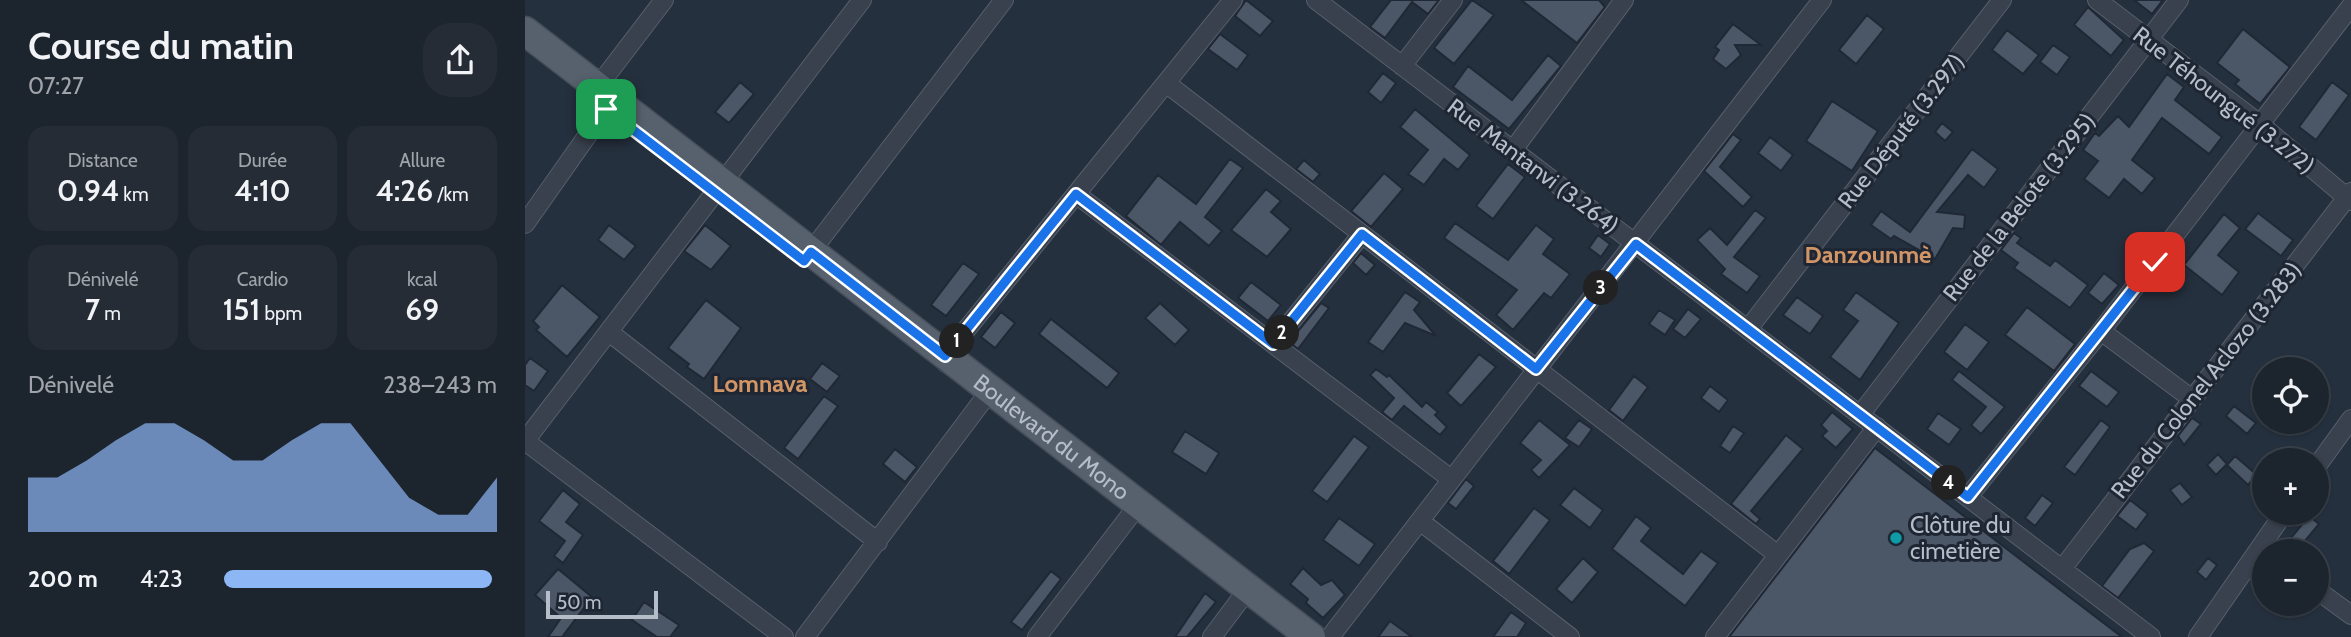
<!DOCTYPE html>
<html lang="fr">
<meta charset="utf-8">
<style>
:root{--surface:#1c242e;--page:#252c36;--text:#f1f3f6;--muted:#a0a4aa;--line:#3a414a;--accent:#8db6f5}
body{margin:0;font-family:Cabin,sans-serif;background:var(--page);color:var(--text);height:100vh;display:flex;flex-direction:column;font-size:26px;white-space:nowrap}
*{box-sizing:border-box;margin:0}
p{font-size:23px;color:var(--muted)}
.icon{flex:none;width:38px;height:38px;fill:none;stroke:currentColor;stroke-width:2;stroke-linecap:round;stroke-linejoin:round}
.map{position:relative;flex:1;overflow:hidden}
.drawer{display:flex;flex-direction:column;background:var(--surface);width:525px}
.drawer>*{flex:none}
.controls{position:absolute;left:1727px;top:357px;display:grid;gap:14px}
.controls a{display:grid;place-items:center;width:77px;height:77px;border-radius:50%;background:var(--surface);box-shadow:0 2px 5px #0004,0 0 0 2px var(--line);font-size:35px}
.scale{position:absolute;left:21px;bottom:18px;width:112px;box-sizing:border-box;padding-left:7px;border:4px solid #b5bdc9;border-top:0;font-size:19px;line-height:24px;white-space:nowrap;color:#b5bdc9;-webkit-text-stroke:5px #1e2633;paint-order:stroke}
.pin{position:absolute;display:grid;place-items:center;width:60px;height:60px;color:#fff;margin:-30px;border-radius:14px;box-shadow:0 4px 10px #0006}
.km{position:absolute;width:35px;height:35px;margin:-18px;border-radius:50%;background:#222;color:#fff;font-size:19px;line-height:35px;text-align:center}
.round{display:grid;place-items:center;flex:none;width:74px;height:74px;border-radius:28px;background:var(--page)}
.head{display:flex;align-items:center;justify-content:space-between;height:119px;padding:0 28px}
h1{font-size:38px;font-weight:600;line-height:52px}
.figures{display:grid;grid-template-columns:repeat(3,1fr);gap:10px;height:119px;padding:7px 28px}
.figures div{display:grid;align-content:center;border-radius:18px;background:var(--page);text-align:center}
.figures b{font-size:30px;font-weight:600}
.figures small{font-size:19px;font-weight:400}
.figures p{font-size:19px}
.chart{height:196px;padding:14px 28px}
.chart p{display:flex;justify-content:space-between}
.chart svg{width:100%;height:126px;margin-top:7px;fill:var(--accent);opacity:.7}
ul{padding:0 28px;list-style:none;font-size:23px}
li{display:grid;grid-template-columns:112px 84px 1fr;align-items:center;height:52px}
li i{height:18px;border-radius:9px;background:var(--accent)}
main{display:flex;flex:1;min-height:0}
.map>svg:first-child{display:block}
.building{fill:#4b5767;stroke:#202835;stroke-width:2}
.lines{fill:none;stroke-linecap:round;stroke-linejoin:round}
.street-casing{stroke:#575f6c;stroke-width:20}
.primary-casing{stroke:#454d5a;stroke-width:31}
.street{stroke:#39414e;stroke-width:18}
.primary{stroke:#57616e;stroke-width:28}
.route-casing{stroke:#fff;stroke-width:14}
.route{stroke:#1a73e8;stroke-width:9}
.culture-dot{fill:#0f9aa8;stroke:#1e2633;stroke-width:2.5}
.labels{text-anchor:middle;stroke-width:6;stroke-linejoin:round;paint-order:stroke}
.street-label{font-size:23px;fill:#b5bdc9;stroke:#1e2633}
.poi-label{font-size:23px;fill:#b5bdc9;stroke:#1e2633;text-anchor:start}
.neighbourhood-label{font-size:24px;font-weight:bold;fill:#d29566;stroke:#1e2633}
</style>
<main>
<section class="drawer">
<div class="head"><div><h1>Course du matin</h1><p>07:27</p></div><a class="round"><svg class="icon" aria-label="share" viewBox="0 0 24 24"><path d="M12 15V3M7 8l5-5 5 5M5 13v7h14v-7"/></svg></a></div>
<div class="figures">
<div><p>Distance</p><b>0.94<small> km</small></b></div>
<div><p>Durée</p><b>4:10</b></div>
<div><p>Allure</p><b>4:26<small> /km</small></b></div>
</div>
<div class="figures">
<div><p>Dénivelé</p><b>7<small> m</small></b></div>
<div><p>Cardio</p><b>151<small> bpm</small></b></div>
<div><p>kcal</p><b>69</b></div>
</div>
<div class="chart"><p><span>Dénivelé</span>238–243 m</p>
<svg viewBox="0 0 160 44" preserveAspectRatio="none"><path d="M0 44V25L10 25L20 19L30 12L40 6L50 6L60 12L70 19L80 19L90 12L100 6L110 6L120 19L130 32L140 38L150 38L160 25V44z"/></svg>
</div>
<ul>
<li><b>200 m</b>4:23<i style="width:98%"></i></li>
</ul>
</section>
<div class="map">
<svg width="1826" height="637" viewBox="0 0 1826 637">
<rect width="100%" height="100%" fill="#25303e"/>
<!-- building -->
<path class="building" d="M721,0L748,21L735,36L710,16Z
M866,0H914L903,14L887,2L860,38L845,27Z
M947,0L969,15L929,64L909,48Z
M996,0H1074L1080,7L1052,43Z
M1609,0H1638L1627,14Z
M1563,7L1599,40L1586,56L1549,25Z
M1342,15L1359,29L1331,64L1314,50Z
M1208,24L1236,45H1210L1216,55L1201,69L1188,59L1194,50L1190,47Z
M1718,29L1765,67L1735,104L1710,84L1714,80L1692,63Z
M1482,30L1514,55L1498,74L1467,50Z
M695,34L723,55L712,70L683,49Z
M1528,45L1545,57L1532,75L1515,62Z
M1023,55L1036,66L984,129L928,87L943,66L987,100Z
M858,73L871,83L856,103L843,92Z
M1642,74L1659,87L1650,100L1697,137L1684,154L1637,118L1607,160L1630,178L1617,194L1599,179L1584,198L1559,179L1573,161L1558,150L1570,133L1574,136L1593,116L1604,127Z
M215,82L229,94L204,123L190,112Z
M1807,82L1824,95L1791,140L1774,127Z
M1307,101L1353,131L1327,171L1281,141Z
M890,109L945,155L933,170L919,159L899,185L883,174L903,150L875,127Z
M1417,123L1428,132L1420,141L1410,132Z
M1208,134L1216,140L1195,167L1227,197L1218,207L1179,171Z
M1245,137L1268,155L1256,171L1233,153Z
M1447,149L1473,169L1459,188L1443,175L1412,212L1440,215L1439,229L1428,228L1410,259L1369,236L1366,239L1346,225L1356,211L1385,232Z
M705,159L718,168L680,217L697,231L684,246L655,222L636,245L601,216L633,175L671,204Z
M779,160L795,174L788,182L771,169Z
M983,164L1000,177L968,219L951,206Z
M859,173L878,189L846,227L826,211Z
M741,189L756,201L746,212L766,229L742,257L706,230Z
M1230,210L1241,218L1209,257L1235,276L1222,293L1196,274L1200,269L1172,240L1185,228L1202,245Z
M1733,213L1768,240L1756,256L1720,229Z
M1699,214L1715,228L1693,255L1714,272L1697,295L1659,265Z
M930,223L983,260L1011,225L1029,239L1018,254L1045,274L1026,298L1019,293L988,330L971,315L992,290L919,238Z
M84,225L111,246L99,260L73,240Z
M180,225L206,246L186,270L159,251Z
M1489,233L1496,238L1492,243L1525,266L1530,260L1563,285L1545,308L1489,268L1493,263L1476,250Z
M1073,235L1085,244L1076,257L1064,248Z
M836,253L850,265L841,275L828,263Z
M438,263L454,274L421,316L406,305Z
M1579,273L1594,285L1577,304L1563,293Z
M726,282L756,305L743,321L713,298Z
M37,285L75,317L42,357L11,330L14,327L8,321Z
M880,292L895,302L889,310L911,336L880,323L858,352L843,342Z
M1331,292L1374,323L1335,380L1305,357L1333,321L1318,310Z
M1272,297L1298,316L1285,334L1258,315Z
M181,300L216,328L179,379L162,367L164,364L143,348Z
M635,303L664,330L650,345L620,318Z
M796,303L804,308L773,349L764,342Z
M1502,307L1550,344L1529,371L1480,335Z
M1163,309L1176,319L1160,338L1148,329Z
M1134,310L1150,320L1140,335L1124,324Z
M476,312L490,323L470,348L456,337Z
M526,319L594,373L582,388L514,334Z
M1440,324L1464,342L1442,370L1419,352Z
M954,354L971,367L936,406L922,393Z
M5,358L23,371L9,391L0,385V365Z
M297,363L315,376L302,392L285,379Z
M851,369L862,377L864,375L897,407L901,402L913,412L910,415L922,427L915,435L879,406L867,420L857,412L869,398L845,375Z
M1434,371L1480,407L1456,434L1446,425L1461,407L1427,380Z
M1566,371L1594,392L1582,407L1554,386Z
M1109,376L1123,387L1098,421L1084,410Z
M1185,386L1203,400L1194,412L1176,398Z
M299,396L313,406L273,459L259,448Z
M1709,406L1731,423L1722,434L1701,416Z
M1307,412L1328,429L1311,448L1297,436L1302,431L1296,425Z
M1413,413L1436,429L1424,445L1402,429Z
M1667,418L1676,424L1659,445L1653,436Z
M1014,420L1045,445L1014,478L1006,470L1016,460L995,443Z
M1054,420L1067,429L1054,447L1040,438Z
M1576,420L1585,427L1550,475L1539,467Z
M1208,426L1219,433L1205,453L1195,446Z
M660,431L694,453L681,474L647,452Z
M1261,435L1278,449L1226,511L1235,519L1231,524L1206,504Z
M829,436L844,447L802,502L787,491Z
M1350,448L1597,637H1204Z
M370,449L392,467L380,482L358,464Z
M1693,454L1702,464L1691,475L1682,465Z
M1710,456L1732,475L1723,485L1702,465Z
M941,479L949,486L931,509L923,503Z
M1655,483L1667,497L1657,505L1645,490Z
M1049,488L1078,510L1065,528L1035,505Z
M38,490L55,504L41,522L58,535L38,563L29,556L40,541L14,521Z
M1517,495L1528,503L1510,526L1500,518Z
M1605,500L1623,514L1611,530L1592,516Z
M1009,508L1025,520L984,574L968,561Z
M1111,516L1126,528L1116,541L1158,574L1176,551L1193,563L1160,606L1087,549Z
M1784,516L1794,524L1775,547L1765,539Z
M814,518L850,544L834,566L798,540Z
M1619,543L1629,551L1593,598L1577,586L1605,549Z
M1058,558L1073,572L1047,603L1031,589Z
M1683,558L1692,565L1681,580L1672,572Z
M778,568L796,585L807,580L820,595L798,618L781,603L783,599L765,584Z
M33,569L67,597L37,637H23L36,618L10,595Z
M526,571L536,579L497,630L486,622Z
M680,593L691,602L662,637H650Z
M119,602L154,625L145,637H132L107,620Z
M986,612L1001,623L992,637H968Z
M865,621L887,637H853Z"/>
<g class="lines">
<!-- street casing -->
<g class="street-casing">
<path id="street" d="M791,0L1626,637
M1572,0L1736,125L1826,201
M877,66L928,0
M641,83L1253,555
M68,93L139,0
M988,150L1099,0
M551,194L926,479
M0,224L81,109
M281,258L479,0
M1223,329L1477,0
M1576,331L1667,399
M84,332L353,542
M748,344L837,234
M421,363L420,356L708,0
M1335,415L1654,0
M0,441L337,0
M0,441L259,637
M1792,466L1826,419
M1443,497L1576,331L1826,6
M895,521L1045,637
M1537,569L1826,192
M1792,590L1826,615
M280,637L458,400
M512,637L607,513
M687,637L717,597
M805,637L1297,0
M1190,637L1352,427
M1673,637L1759,513"/>
</g>
<!-- primary casing -->
<g class="primary-casing">
<g id="primary">
<path id="s1" d="M0,31L786,637"/>
</g>
</g>
<!-- street -->
<use href="#street" class="street"/>
<!-- primary -->
<use href="#primary" class="primary"/>
</g>
<g class="lines">
<!-- route casing -->
<g class="route-casing">
<path id="route" d="M81,109L279,261L286,252L420,356L551,194L748,344L837,234L1011,369L1111,244L1443,497L1630,262"/>
</g>
<!-- route -->
<use href="#route" class="route"/>
</g>
<!-- markers -->
<circle class="culture-dot" cx="1371" cy="538" r="7"/>
<g class="labels">
<!-- street labels -->
<g class="street-label">
<text transform="translate(1699 100) rotate(38)" y="8">Rue Téhoungué (3.272)</text>
<text transform="translate(1376 131) rotate(-52)" y="8">Rue Député (3.297)</text>
<text transform="translate(1008 166) rotate(37)" y="8">Rue Mantanvi (3.264)</text>
<text transform="translate(1494 207) rotate(-52)" y="8">Rue de la Belote (3.295)</text>
<text transform="translate(1681 380) rotate(-52)" y="8">Rue du Colonel Aclozo (3.283)</text>
<text dy="8" stroke="none"><textPath href="#s1" startOffset="665">Boulevard du Mono</textPath></text>
</g>
<!-- poi labels -->
<g class="poi-label">
<text x="1385" y="533">Clôture du<tspan x="1385" dy="26">cimetière</tspan></text>
</g>
<!-- neighbourhood labels -->
<g class="neighbourhood-label">
<text x="1343" y="263">Danzounmè</text>
<text x="235" y="392">Lomnava</text>
</g>
</g>
</svg>
<div class="controls">
<a><svg class="icon" aria-label="locate" viewBox="0 0 24 24"><circle cx="12" cy="12" r="6"/><path d="M12 2v4M12 18v4M2 12h4M18 12h4"/></svg></a>
<a>+</a>
<a>−</a>
</div>
<div class="scale">50 m</div>
<div class="pin" style="left:81px;top:109px;background:#1e9e55"><svg class="icon" aria-label="arrive" viewBox="0 0 24 24"><path d="M6 21V4h12l-3 4 3 4H6"/></svg></div>
<div class="pin" style="left:1630px;top:262px;background:#d93025"><svg class="icon" aria-label="check" viewBox="0 0 24 24"><path d="M5 12l5 5 9-10"/></svg></div>
<b class="km" style="left:432px;top:341px">1</b>
<b class="km" style="left:757px;top:333px">2</b>
<b class="km" style="left:1076px;top:288px">3</b>
<b class="km" style="left:1424px;top:483px">4</b>
</div>
</main>
